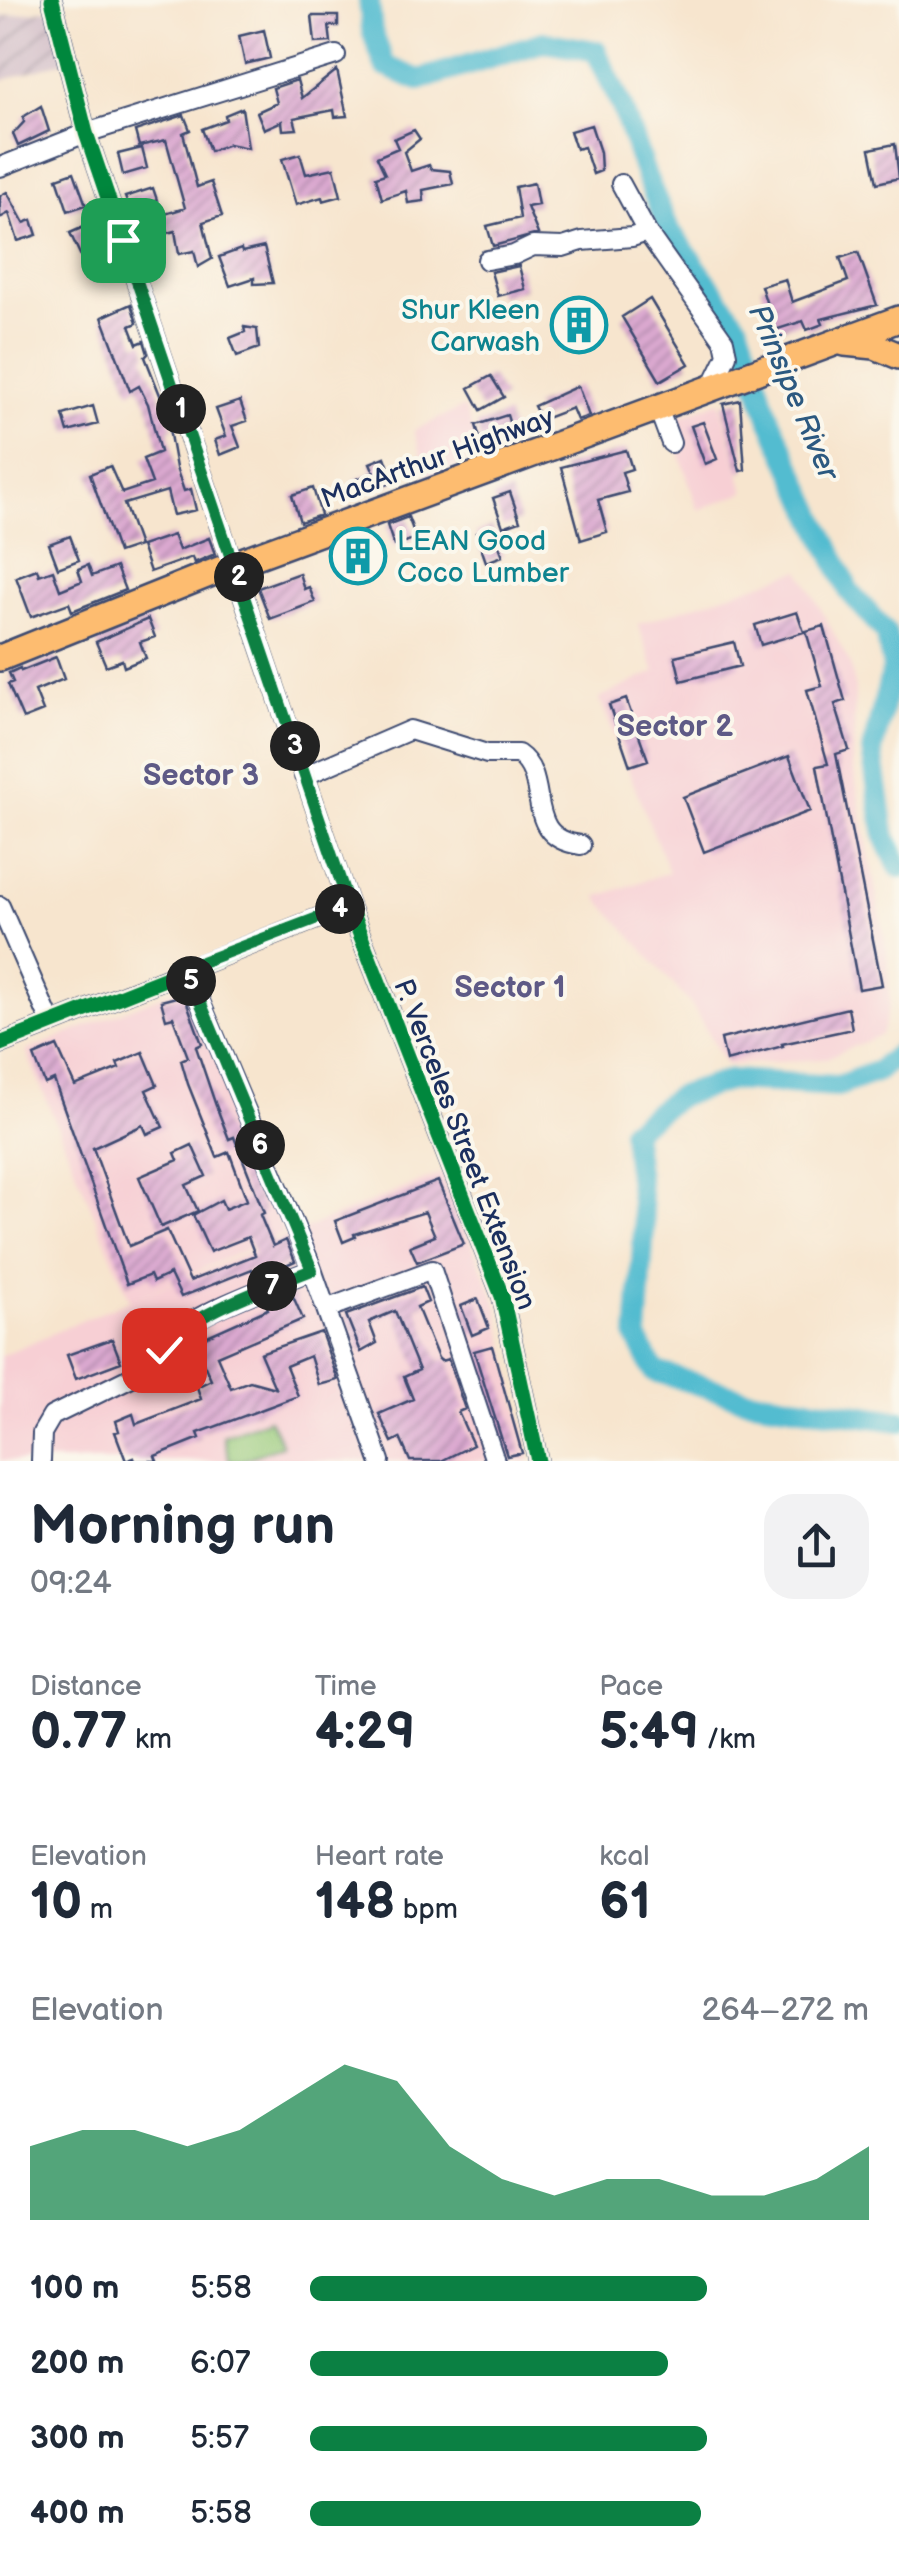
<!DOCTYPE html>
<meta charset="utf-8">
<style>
:root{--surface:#fff;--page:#f2f2f3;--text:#1f2937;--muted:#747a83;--accent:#0b8043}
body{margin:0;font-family:"Balsamiq Sans",sans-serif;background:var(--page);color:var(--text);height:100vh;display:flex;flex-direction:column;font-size:38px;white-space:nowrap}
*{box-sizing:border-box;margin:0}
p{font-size:32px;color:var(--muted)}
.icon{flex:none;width:55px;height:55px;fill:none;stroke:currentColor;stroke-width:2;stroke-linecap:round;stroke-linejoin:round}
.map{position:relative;height:1461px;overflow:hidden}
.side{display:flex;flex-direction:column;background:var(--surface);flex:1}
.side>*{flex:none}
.pin{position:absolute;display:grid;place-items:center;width:85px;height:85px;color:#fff;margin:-42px;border-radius:20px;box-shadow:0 5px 15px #0006}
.km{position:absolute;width:50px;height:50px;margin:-25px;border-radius:50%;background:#222;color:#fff;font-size:28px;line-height:50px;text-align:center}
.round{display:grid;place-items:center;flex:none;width:105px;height:105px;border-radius:30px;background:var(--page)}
.summary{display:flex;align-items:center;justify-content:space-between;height:170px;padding:0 30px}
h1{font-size:55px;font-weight:700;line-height:75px}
.metrics{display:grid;grid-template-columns:repeat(3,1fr);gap:15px;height:170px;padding:10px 30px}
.metrics div{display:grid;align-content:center}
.metrics b{font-size:50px;font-weight:700}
.metrics small{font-size:28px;font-weight:400}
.metrics p{font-size:28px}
.chart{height:280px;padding:20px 30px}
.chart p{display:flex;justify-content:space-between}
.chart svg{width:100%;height:180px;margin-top:10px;fill:var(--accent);opacity:.7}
ul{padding:0 30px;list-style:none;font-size:32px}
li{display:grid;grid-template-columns:160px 120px 1fr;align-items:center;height:75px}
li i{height:25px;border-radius:12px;background:var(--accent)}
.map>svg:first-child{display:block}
.built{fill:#f7cfd4}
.industrial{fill:url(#industrial-furrows)}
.pitch{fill:#97c979;stroke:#597c6c;stroke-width:2.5}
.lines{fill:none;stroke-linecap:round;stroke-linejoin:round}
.river{stroke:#53bcd0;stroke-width:22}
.building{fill:url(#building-hatch)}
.minor-casing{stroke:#3c4a6f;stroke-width:22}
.highway-casing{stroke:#3c4a6f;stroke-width:30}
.minor{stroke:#fff;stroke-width:18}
.highway{stroke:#fdbc70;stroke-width:25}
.cycleway-casing{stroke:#fbf7ec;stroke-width:21}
.cycleway{stroke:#00873e;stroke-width:15}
.route-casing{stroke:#fff;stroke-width:20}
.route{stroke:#0b8043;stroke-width:12}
.labels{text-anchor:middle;stroke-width:8;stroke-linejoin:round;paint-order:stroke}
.culture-label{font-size:28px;fill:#0d838f;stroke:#fbf7ec;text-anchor:end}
.street-label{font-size:28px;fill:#1b2f5e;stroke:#fbf7ec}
.water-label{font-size:30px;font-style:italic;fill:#2c5980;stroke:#fbf7ec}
.neighbourhood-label{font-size:30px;font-weight:bold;fill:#5e5a86;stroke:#fbf7ec}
</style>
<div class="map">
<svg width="899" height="1461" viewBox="0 0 899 1461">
<defs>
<pattern id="industrial-furrows" width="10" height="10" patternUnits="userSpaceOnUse" patternTransform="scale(2.5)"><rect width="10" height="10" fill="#d2bdc8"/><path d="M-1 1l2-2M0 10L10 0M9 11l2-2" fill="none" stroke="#aa9aa6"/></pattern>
<pattern id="building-hatch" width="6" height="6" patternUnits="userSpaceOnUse" patternTransform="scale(2.5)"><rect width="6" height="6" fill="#dba9d0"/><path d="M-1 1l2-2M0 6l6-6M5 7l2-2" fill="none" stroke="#b18aac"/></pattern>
</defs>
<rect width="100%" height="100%" fill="#fbf7ec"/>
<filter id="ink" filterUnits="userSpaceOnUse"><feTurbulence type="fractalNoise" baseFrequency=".01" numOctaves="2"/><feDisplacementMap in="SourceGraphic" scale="20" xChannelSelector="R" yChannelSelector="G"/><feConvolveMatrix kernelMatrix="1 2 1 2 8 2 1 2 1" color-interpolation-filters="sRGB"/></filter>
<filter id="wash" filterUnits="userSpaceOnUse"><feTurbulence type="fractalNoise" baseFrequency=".0048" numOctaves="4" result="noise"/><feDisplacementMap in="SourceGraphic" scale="40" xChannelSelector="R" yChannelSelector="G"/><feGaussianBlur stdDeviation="2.25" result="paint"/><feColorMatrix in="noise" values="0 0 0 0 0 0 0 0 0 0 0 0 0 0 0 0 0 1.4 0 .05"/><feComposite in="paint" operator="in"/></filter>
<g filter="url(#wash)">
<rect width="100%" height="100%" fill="#f7e5ce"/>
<!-- built -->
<path class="built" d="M720,401L745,492L698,510L669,421Z
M464,407L482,455L428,479L414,430Z
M800,570L850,664L855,689L853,766L887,951L890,1003L881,1035L824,1059L726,1065L693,1007L597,897L669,872L599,698L655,672L638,624Z
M188,985L284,1233L131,1300L442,1173L496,1301L530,1461H0V1356L130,1300L26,1051Z"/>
<!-- industrial -->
<path class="industrial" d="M50,9L67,60L0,81V17Z"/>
<!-- pitch -->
<path class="pitch" d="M269,1419L282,1445L241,1461H230L223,1436Z"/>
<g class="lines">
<!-- river -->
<path class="river" d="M369,0L372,31L385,66L419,80L543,42L596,51L622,107L646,176L669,229L739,327L769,417L849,591L886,633L893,667L872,751L885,837L899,867
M899,1053L878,1071L838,1086L731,1080L679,1096L632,1130L644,1226L637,1338L654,1371L746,1399L899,1421"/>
</g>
<g id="blocks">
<!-- building -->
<path class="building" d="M312,16H338V26H329L331,42L315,43Z
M264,30L270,58L245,64L239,36Z
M337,70L347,116L335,117L334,110L294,118L297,129L283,130L282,121L264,129L257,112L277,103L273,88L297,80L302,98Z
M41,106L49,131L18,146L13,134L24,122L23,117Z
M242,108L248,148L229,144L210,151L202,129L226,120L225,115Z
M184,115L190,130L183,133L197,187L211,182L222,216L203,222L212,259L198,267L194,251L179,254L175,231L168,233L167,229L142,240L125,197L153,188L162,215L185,208L166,140L139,146L135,131Z
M591,125L600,152L601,171L593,174L584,147L576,149L570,131Z
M414,130L420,139L404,152L411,171L429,165L431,169L450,171L453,184L423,190L424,201L408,203L406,191L382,199L376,177L385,174L377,157L398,148L394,139Z
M895,144L899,178L877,183L870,149Z
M142,148L147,168L123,175L118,154Z
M300,154L306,174L334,168L341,196L323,201L322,197L296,205L282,159Z
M74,172L86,205L68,211L57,178Z
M534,183L538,205L527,207L538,234L493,246L487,226L520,218L515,187Z
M7,192L24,223L32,220L37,235L18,241L9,213L0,218V196Z
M102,219L119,270L93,282L70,233Z
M264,247L273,283L254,284V278L230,286L219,257L241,249L242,252Z
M858,252L877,305L821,319L823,324L807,330L803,321L775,330L761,286L785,279L792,302L848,281L840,258Z
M519,266L525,289L498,296L491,272Z
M650,299L689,364L660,381L622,317Z
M131,304L137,323L130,326L137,344L144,341L148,354L145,357L173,428L169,429L176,468L184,491L191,489L196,510L173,515L167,491L124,504L139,546L118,553L90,474L110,466L122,493L152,483L143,459L160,452L148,404L139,386L130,391L102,317Z
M595,308L601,322L580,328L570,343L565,329L575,315Z
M244,327L257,329L259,348L237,356L230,338L245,332Z
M491,376L504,397L481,410L469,388Z
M578,386L589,416L577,420L572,408L541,420L534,406Z
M740,400L745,470L740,471L723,404Z
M240,401L247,421L232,426L240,447L220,455L215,440L226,436L216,409Z
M93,406L98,424L68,432L63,415Z
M507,415L515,442L484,452L476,425Z
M703,422L717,459L705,464L691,426Z
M626,450L632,469L622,472L628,492L598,500L607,532L581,540L561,467Z
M385,457L394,482L359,495L353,481L374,472L370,463Z
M313,488L321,515L300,522L292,495Z
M510,492L520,521L503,527L493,498Z
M408,517L416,538L394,546L387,525Z
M492,527L503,556L486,562L476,533Z
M173,535L179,550L209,538L215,554L194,563L192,557L150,572L141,546Z
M70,536L79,560L58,568L49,544Z
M366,540L376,560L350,573L340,552Z
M88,565L92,576L116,567L125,590L72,611L69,603L31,617L16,577L37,569L39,575L53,570L60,590L82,581L78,569Z
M299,573L304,589L309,587L315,602L270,619L258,588Z
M797,612L804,632L761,645L755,625Z
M148,619L155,637L140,642L146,658L124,667L122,660L106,666L96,642Z
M824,626L845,701L835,704L849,750L836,754L882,985L859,989L817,766L828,764L807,690L822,686L806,631Z
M734,642L740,666L681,681L675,656Z
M56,657L64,679L35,691L43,711L23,719L8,684L13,682L9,673L20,668L21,671Z
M626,699L648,760L630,766L609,705Z
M789,756L810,811L704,852L683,797Z
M184,995L202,1044L196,1047L215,1103L229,1139L234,1137L264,1213L260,1215L273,1246L286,1240L295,1261L256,1278L252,1269L181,1297L170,1274L153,1282L150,1275L127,1284L54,1080L45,1084L34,1056L57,1046L75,1086L119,1068L117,1063L143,1052L157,1085L146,1090L163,1127L147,1134L143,1125L93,1148L129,1246L167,1230L190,1281L255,1255L248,1237L210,1252L193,1215L221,1200L225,1209L247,1200L229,1152L217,1157L188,1084L181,1060L188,1057L173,1017L166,1019L161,1001Z
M848,1008L852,1029L782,1044L783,1046L726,1061L721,1039Z
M192,1145L206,1176L186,1185L198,1211L161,1227L139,1177L178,1160L175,1153Z
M438,1181L464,1244L417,1262L410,1246L435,1236L425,1212L354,1234L355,1237L343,1242L335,1221Z
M422,1287L428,1302L417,1307L438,1358L441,1361L448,1359L465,1409L458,1412L473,1445L441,1461H410L400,1438L392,1442L379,1414L413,1399L404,1377L419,1370L395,1311L369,1322L377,1343L361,1352L346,1315Z
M292,1294L303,1319L217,1356L231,1388L250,1381L275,1388L260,1353L321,1332L338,1380L319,1385L310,1356L286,1366L298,1396L198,1433L200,1438L155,1456L157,1461H135L134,1458L126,1461L115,1432L119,1431L116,1421L133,1414L136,1424L201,1399L197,1387L211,1380L194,1342L268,1309L267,1306Z
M478,1299L489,1328L472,1335L461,1306Z
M112,1339L121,1362L76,1379L67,1355Z
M492,1346L522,1453L507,1456L474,1351Z"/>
</g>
</g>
<g filter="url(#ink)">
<use href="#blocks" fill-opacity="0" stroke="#3c4a6f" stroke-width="2.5"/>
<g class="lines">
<!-- minor casing -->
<g class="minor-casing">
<path id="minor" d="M52,0L86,133L349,906L502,1296L538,1461
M0,167L86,133L336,55
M621,184L647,232L724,341L727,355L711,388
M487,260L514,255L533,246L563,247L582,241L632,237L647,232
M658,408L671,443
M304,776L410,730L487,754H518C553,778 520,838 581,845
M0,906L51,1023
M186,968L309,1261L380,1461
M0,1044L349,906
M326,1309L432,1270L495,1461
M41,1461L42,1433L52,1416L158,1364C162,1355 165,1343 172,1336C197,1312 277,1284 312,1270"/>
</g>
<!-- highway casing -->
<g class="highway-casing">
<path id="highway" d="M845,343L875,346L899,356
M0,658L234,564L899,319"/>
</g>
<!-- minor -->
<use href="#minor" class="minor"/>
<!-- highway -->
<use href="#highway" class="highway"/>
<!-- cycleway casing -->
<g class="cycleway-casing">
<path id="cycleway" d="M52,0L86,133L349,906L502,1296L538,1461
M0,1044L349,906"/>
</g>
<!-- cycleway -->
<use href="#cycleway" class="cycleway"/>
</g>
</g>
<g class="lines" filter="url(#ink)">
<!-- route casing -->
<g class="route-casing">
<path id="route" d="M123,240L349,906L186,968L312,1270C277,1284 178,1318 164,1350"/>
</g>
<!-- route -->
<use href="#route" class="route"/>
</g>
<!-- icons -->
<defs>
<g id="building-ring" transform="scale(2.875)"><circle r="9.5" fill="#fbf7ec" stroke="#0f9aa8" stroke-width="1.5"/><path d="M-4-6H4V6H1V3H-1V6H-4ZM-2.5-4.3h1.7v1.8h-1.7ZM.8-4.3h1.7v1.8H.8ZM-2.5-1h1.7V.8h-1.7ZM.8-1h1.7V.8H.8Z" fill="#0f9aa8"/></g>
</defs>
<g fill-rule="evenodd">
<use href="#building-ring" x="579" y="325"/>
<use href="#building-ring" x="358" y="556"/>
</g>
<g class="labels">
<!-- culture labels -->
<g class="culture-label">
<text x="540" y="319">Shur Kleen<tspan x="540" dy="32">Carwash</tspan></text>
<text x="397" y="550" text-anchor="start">LEAN Good<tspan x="397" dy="32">Coco Lumber</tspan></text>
</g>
<!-- street labels -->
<g class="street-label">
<text transform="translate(437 457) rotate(-20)" y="10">MacArthur Highway</text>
<text transform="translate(466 1144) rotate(69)" y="10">P. Verceles Street Extension</text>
</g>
<!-- water labels -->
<g class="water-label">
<text transform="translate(794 392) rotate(67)" y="10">Prinsipe River</text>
</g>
<!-- neighbourhood labels -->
<g class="neighbourhood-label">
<text x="675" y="736">Sector 2</text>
<text x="201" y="785">Sector 3</text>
<text x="510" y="997">Sector 1</text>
</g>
</g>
</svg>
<div class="pin" style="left:123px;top:240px;background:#1e9e55"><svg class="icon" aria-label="arrive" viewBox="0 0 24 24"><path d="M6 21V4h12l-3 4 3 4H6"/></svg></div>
<div class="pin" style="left:164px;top:1350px;background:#d93025"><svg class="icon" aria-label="check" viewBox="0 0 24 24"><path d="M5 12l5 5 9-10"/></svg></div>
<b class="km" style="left:181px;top:409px">1</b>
<b class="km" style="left:239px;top:577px">2</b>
<b class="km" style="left:295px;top:746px">3</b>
<b class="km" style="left:340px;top:909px">4</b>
<b class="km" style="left:191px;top:981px">5</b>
<b class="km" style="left:260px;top:1145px">6</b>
<b class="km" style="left:272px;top:1286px">7</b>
</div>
<section class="side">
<div class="summary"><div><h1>Morning run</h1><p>09:24</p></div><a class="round"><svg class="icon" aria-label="share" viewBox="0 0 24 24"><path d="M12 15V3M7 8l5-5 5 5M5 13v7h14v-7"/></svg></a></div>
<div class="metrics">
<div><p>Distance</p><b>0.77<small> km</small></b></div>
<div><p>Time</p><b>4:29</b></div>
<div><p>Pace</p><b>5:49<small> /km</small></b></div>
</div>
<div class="metrics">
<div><p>Elevation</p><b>10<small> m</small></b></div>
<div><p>Heart rate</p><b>148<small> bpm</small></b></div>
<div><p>kcal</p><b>61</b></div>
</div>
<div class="chart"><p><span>Elevation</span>264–272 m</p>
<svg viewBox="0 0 160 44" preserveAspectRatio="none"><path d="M0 44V26L10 22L20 22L30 26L40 22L50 14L60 6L70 10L80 26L90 34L100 38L110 34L120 34L130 38L140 38L150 34L160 26V44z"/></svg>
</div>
<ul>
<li><b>100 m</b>5:58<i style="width:71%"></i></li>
<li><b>200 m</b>6:07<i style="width:64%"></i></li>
<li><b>300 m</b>5:57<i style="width:71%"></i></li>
<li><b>400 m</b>5:58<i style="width:70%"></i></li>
</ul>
</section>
